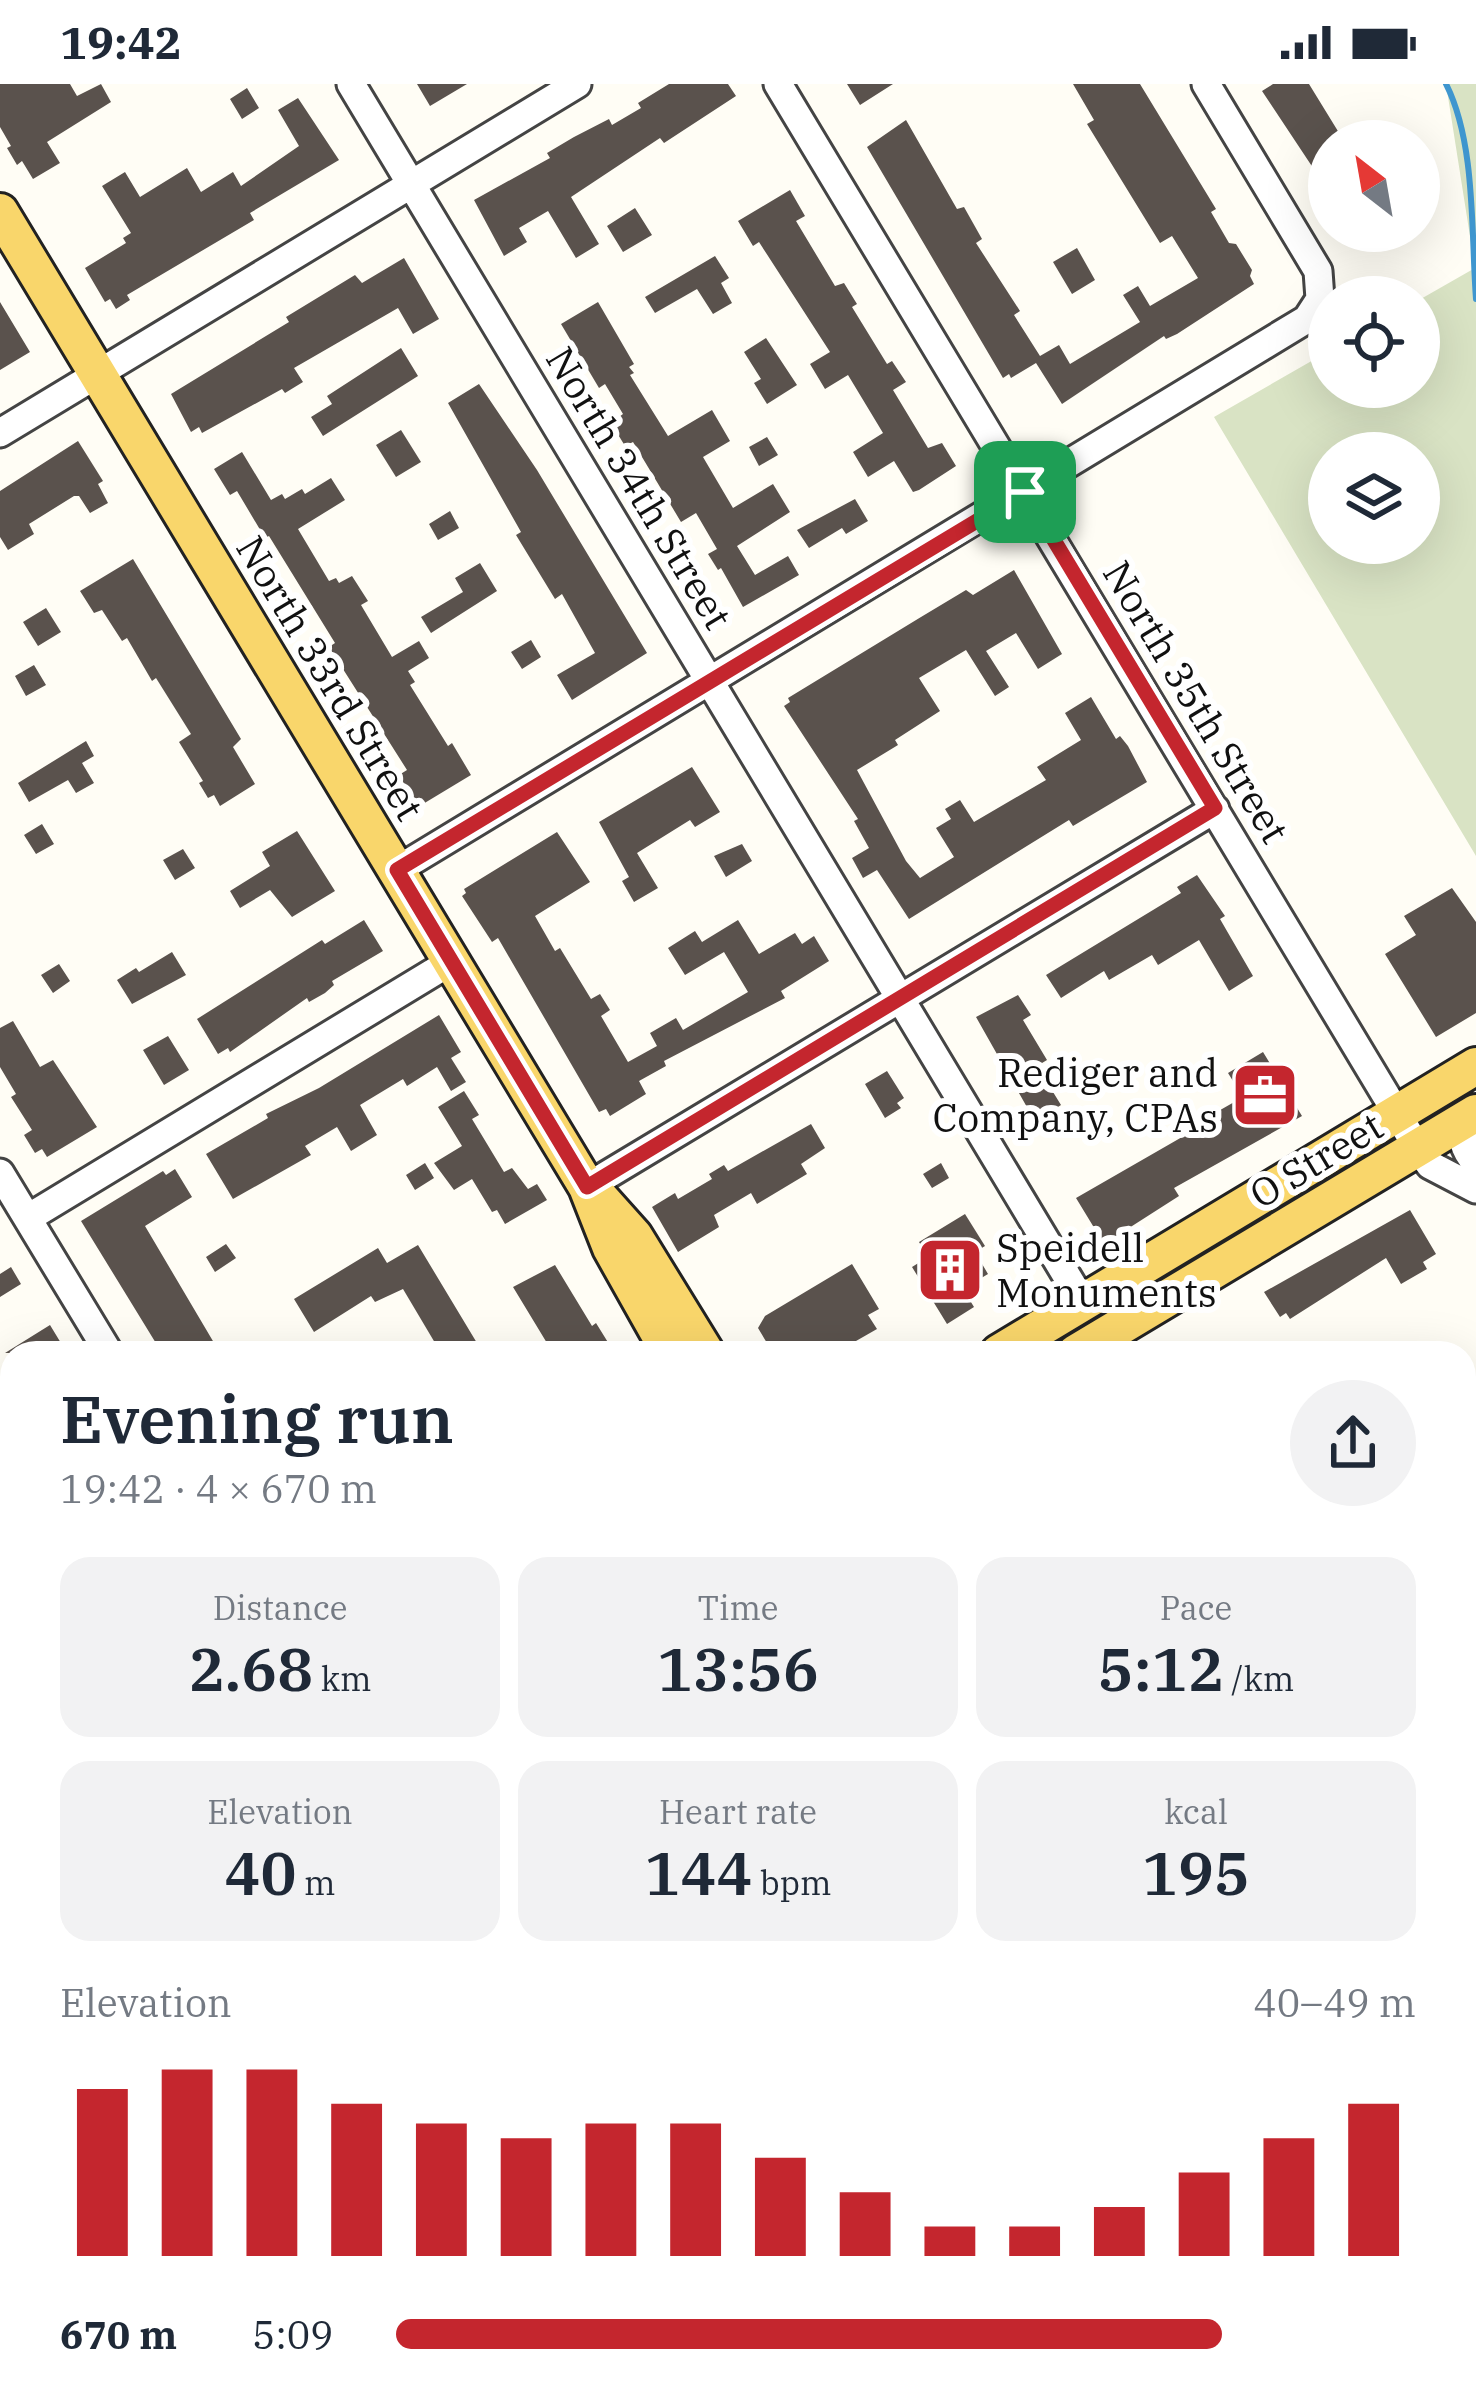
<!DOCTYPE html>
<meta charset="utf-8">
<style>
:root{--surface:#fff;--page:#f2f2f3;--text:#1f2937;--muted:#747a83;--accent:#c4262e}
body{margin:0;font-family:"IBM Plex Serif",serif;background:var(--page);color:var(--text);height:100vh;display:flex;flex-direction:column;font-size:45px;white-space:nowrap}
*{box-sizing:border-box;margin:0}
p{font-size:39px;color:var(--muted)}
.icon{flex:none;width:66px;height:66px;fill:none;stroke:currentColor;stroke-width:2;stroke-linecap:round;stroke-linejoin:round}
.map{position:relative;flex:1;overflow:hidden}
.side{position:absolute;left:0px;top:1257px;width:1476px;height:1065px;display:flex;flex-direction:column;background:var(--surface);border-radius:36px 36px 0 0;box-shadow:0 12px 48px #0002}
.side>*{flex:none}
.needle{width:78px;rotate:329deg}
.buttons{position:absolute;left:1308px;top:36px;display:grid;gap:24px}
.buttons a{display:grid;place-items:center;width:132px;height:132px;border-radius:50%;background:var(--surface);box-shadow:0 12px 48px #0002;font-size:60px}
.pin{position:absolute;display:grid;place-items:center;width:102px;height:102px;color:#fff;margin:-51px;border-radius:24px;box-shadow:0 6px 18px #0006}
.round{display:grid;place-items:center;flex:none;width:126px;height:126px;border-radius:63px;background:var(--page)}
.overview{display:flex;align-items:center;justify-content:space-between;height:204px;padding:0 60px}
h1{font-size:66px;font-weight:600;line-height:90px}
.stats{display:grid;grid-template-columns:repeat(3,1fr);gap:18px;height:204px;padding:12px 60px}
.stats div{display:grid;align-content:center;border-radius:30px;background:var(--page);text-align:center}
.stats b{font-size:60px;font-weight:600}
.stats small{font-size:33px;font-weight:400}
.stats p{font-size:33px}
.chart{height:336px;padding:24px 60px}
.chart p{display:flex;justify-content:space-between}
.chart svg{width:100%;height:216px;margin-top:12px;stroke:var(--accent);stroke-width:6}
ul{padding:0 60px;list-style:none;font-size:39px}
li{display:grid;grid-template-columns:192px 144px 1fr;align-items:center;height:90px}
li i{height:30px;border-radius:15px;background:var(--accent)}
.status{display:flex;justify-content:space-between;align-items:center;height:84px;padding:0 60px;background:var(--surface);direction:ltr}
.status svg{height:33px;fill:currentColor}
.map>svg:first-child{display:block}
.green{fill:#d5ebbd}
.cemetery{fill:#d9e3c4;fill-rule:evenodd}
.lines{fill:none;stroke-linecap:round;stroke-linejoin:round}
.stream{stroke:#3f96cf;stroke-width:6}
.building{fill:#5a524d}
.minor-casing{stroke:#444;stroke-width:33}
.major-casing{stroke:#222;stroke-width:42}
.minor{stroke:#fff;stroke-width:27}
.major{stroke:#f9d66b;stroke-width:36}
.route-casing{stroke:#fff;stroke-width:24}
.route{stroke:#c4262e;stroke-width:15}
.labels{text-anchor:middle;stroke-width:12;stroke-linejoin:round;paint-order:stroke}
.street-label{font-size:39px;fill:#111;stroke:#fff}
.poi-label{font-size:39px;fill:#111;stroke:#fff;text-anchor:end}
</style>
<div class="status"><b>19:42</b><svg viewBox="0 0 49 12"><path d="M0 12V9h3v3zM5 12V6h3v6zM10 12V3h3v9zM15 12V0h3v12zM26 1h20v11H26zM47 4h2v5h-2z"/></svg></div>
<div class="map">
<svg width="1476" height="2321" viewBox="0 0 1476 2321">
<rect width="100%" height="100%" fill="#fffdf5"/>
<!-- green -->
<path class="green" d="M526,2310H1271L1278,2321H533Z"/>
<!-- cemetery -->
<path class="cemetery" d="M1446,0H1476V772L1214,333L1329,267V303H1419V216L1475,184ZM1329,369H1419V459H1329Z"/>
<g class="lines">
<!-- stream -->
<path class="stream" d="M1446,0C1476,59 1471,149 1476,215"/>
</g>
<!-- building -->
<path class="building" d="M0,0H70L77,12L101,0L111,18L47,58L60,79L33,95L22,77L17,81L7,64L11,62L0,43Z
M417,0H467L430,22Z
M669,0H728L736,12L664,59L660,54L571,113L599,160L576,174L548,127L519,144L527,158L504,172L474,116L550,74L547,69L574,53L609,35L612,41L641,24L638,19Z
M847,0H893L860,21Z
M1073,0H1140L1216,125L1211,128L1229,159L1236,160L1252,186L1250,192L1254,200L1177,250L1166,255L1164,252L1062,320L1036,279L1011,294L1009,290L1003,294L867,63L906,36L957,125L964,123L982,155L976,159L1020,227L1014,231L1040,272L1059,261L1070,280L1140,238L1123,211L1138,202L1150,222L1198,194L1172,152L1160,159L1087,40L1094,36Z
M1273,0H1309L1344,57H1329V108L1262,7Z
M247,4L259,24L242,35L230,15Z
M298,14L339,76L250,129L254,136L127,211L130,216L116,225L110,215L105,218L85,184L126,159L123,154L131,149L102,102L125,88L140,113L187,84L201,108L233,88L241,102L299,62L278,26Z
M790,106L805,132L796,137L835,202L844,199L857,220L852,223L887,280L892,277L906,298L893,306L928,364L942,359L956,382L919,406L913,408L894,377L868,393L853,368L883,349L848,291L825,305L810,280L830,268L759,158L753,162L738,137Z
M635,124L652,151L623,168L607,142Z
M1077,164L1095,196L1072,210L1053,178Z
M715,172L729,194L721,199L732,219L713,230L697,205L655,229L645,213Z
M404,174L439,235L413,250L398,224L294,284L303,298L285,309L282,305L202,349L199,343L191,348L171,310L289,238L286,233L355,191L362,199Z
M0,218L30,268L0,286Z
M598,218L634,280L629,283L634,289L630,291L668,352L712,326L730,357L703,373L733,424L773,400L790,428L737,462L755,491L788,472L799,491L743,523L721,484L718,486L708,470L717,465L696,429L681,438L633,358L625,362L611,339L623,330L605,300L599,304L561,240Z
M766,254L797,301L767,320L754,299L761,295L744,268Z
M401,264L418,292L323,352L311,333L332,320L327,312Z
M479,300L537,386L647,569L572,616L557,591L595,569L562,510L555,515L516,451L521,448L448,319Z
M401,346L421,378L396,393L376,361Z
M767,353L778,371L759,382L749,363Z
M78,357L103,397L98,400L108,419L90,429L79,412H74L29,440L34,450L8,466L0,453V407Z
M242,368L271,416L282,410L285,415L302,405L305,410L331,394L345,416L298,445L329,497L336,494L339,499L352,492L368,517L361,521L392,573L419,557L429,574L408,587L415,598L410,601L448,662L452,659L471,691L418,723L399,691L407,686L329,563L335,559L269,452L265,454L237,407L230,411L214,385Z
M855,415L868,437L846,450L842,444L809,464L797,446Z
M450,427L459,444L438,456L429,440Z
M133,475L241,655L233,663L255,700L220,722L214,711L208,714L199,699L203,697L179,658L191,650L156,594L152,597L127,554L122,557L102,526L94,529L80,507Z
M480,479L497,507L431,549L421,533L463,508L455,494Z
M1014,486L1062,570L1038,585L1016,549L986,567L1009,603L995,612L966,566L919,594L940,627L895,656L898,661L857,686L906,777L920,794L954,773L936,744L951,735L945,725L960,716L974,738L1046,696L1037,683L1081,656L1065,629L1091,613L1116,655L1120,652L1128,662L1147,698L1073,742L1069,736L909,835L877,786L863,794L852,774L869,764L854,737L858,735L784,622L790,618L788,614L921,533L966,506L973,511Z
M46,524L61,548L38,562L23,538Z
M531,556L541,573L522,585L511,568Z
M34,581L46,601L26,612L15,592Z
M86,657L94,672L82,679L94,699L76,709L68,696L29,718L18,699Z
M692,683L720,728L695,743L690,736L637,769L658,804L634,818L622,797L629,793L599,738Z
M42,740L54,760L36,770L24,751Z
M297,747L335,807L292,833L270,806L240,824L230,807L270,782L262,768Z
M557,748L590,798L535,832L555,867L560,864L591,915L600,910L610,926L601,932L628,978L657,962L650,949L676,934L683,946L748,908L724,868L685,891L668,864L695,847L702,858L738,836L759,870L795,849L802,860L814,852L829,877L781,907L785,914L664,977L666,982L639,997L646,1010L610,1032L606,1025L599,1028L498,854L492,858L462,812L466,809L464,805Z
M742,760L752,777L726,793L714,772Z
M183,765L195,784L175,796L163,776Z
M1197,791L1225,832L1220,835L1253,892L1229,907L1199,856L1158,881L1152,871L1109,896L1104,887L1061,914L1046,891L1181,809L1177,803Z
M1452,804L1476,838V929L1436,953L1385,870L1416,851L1404,832Z
M364,836L383,867L332,897L334,901L325,909L309,918L307,914L230,968L228,964L218,970L197,935L322,856L325,860Z
M172,868L186,891L132,920L117,896L136,884L139,888Z
M59,880L70,897L53,909L41,891Z
M1018,911L1031,931L1023,936L1047,976L1037,982L1061,1021L1038,1036L1031,1024L1028,1025L976,933Z
M439,931L461,968L451,974L466,998L451,1007L437,983L407,1002L403,995L360,1021L377,1051L351,1067L337,1043L305,1062L311,1071L233,1115L206,1070L268,1034L266,1030L319,1004Z
M13,937L40,983L53,976L97,1043L47,1073L42,1065L35,1069L24,1051L32,1046L11,1013L16,1010L0,983V944Z
M168,952L189,986L164,1001L143,966Z
M1263,968L1302,1032L1174,1104L1179,1112L1104,1160L1076,1114L1196,1045L1194,1041L1243,1013L1228,989Z
M887,987L904,1014L897,1019L901,1024L885,1034L865,1000Z
M464,1007L479,1031L472,1035L504,1088L512,1084L528,1105L537,1100L547,1116L505,1140L497,1126L492,1128L472,1095L454,1106L434,1079L462,1062L438,1023Z
M811,1040L825,1064L801,1080L807,1090L757,1120L751,1109L714,1131L719,1143L678,1168L652,1123L675,1109L678,1115L712,1095L709,1090L724,1081L728,1087Z
M425,1079L434,1094L415,1106L406,1091Z
M941,1079L949,1094L932,1104L923,1090Z
M175,1085L192,1113L145,1142L220,1269H162L81,1137L163,1087L166,1091Z
M1410,1126L1436,1170L1423,1178L1427,1185L1401,1200L1386,1174L1290,1235L1286,1229L1280,1233L1264,1208Z
M965,1130L985,1162L975,1168L988,1190L963,1205L974,1223L947,1240L912,1183L928,1173L919,1158Z
M226,1160L236,1174L215,1188L206,1173Z
M418,1161L483,1269H441L403,1205L375,1218L371,1212L314,1248L294,1215L378,1164L387,1179Z
M852,1180L879,1225L868,1231L877,1245L835,1269H773L758,1244L765,1232Z
M555,1181L592,1242L596,1239L609,1260L594,1269H553L513,1203Z
M11,1183L21,1200L0,1213V1190Z
M50,1241L67,1269H5Z"/>
<g class="lines">
<!-- minor casing -->
<g class="minor-casing">
<path id="minor" d="M351,0L1083,1219
M778,0L1417,1063L1430,1081L1476,1105
M0,349L577,0
M397,786L1307,235L1320,215L1318,187L1206,0
M1468,1034C1458,1050 1464,1066 1476,1079
M0,1089L109,1269
M587,1103L1215,725
M28,1134L452,877
M1464,1403L1476,1396
M0,1468L12,1461
M1464,1792L1476,1784
M0,2051L12,2071
M1464,2180L1476,2173
M149,2321L167,2310"/>
</g>
<!-- major casing -->
<g class="major-casing">
<path id="major" d="M0,128L587,1103L611,1164L670,1269
M600,1114L634,1152L706,1269
M999,1269L1476,982
M1076,1269L1476,1029
M0,1872L12,1865
M0,1918L12,1911
M1309,2310L1316,2321"/>
</g>
<!-- minor -->
<use href="#minor" class="minor"/>
<!-- major -->
<use href="#major" class="major"/>
</g>
<g class="lines">
<!-- route casing -->
<g class="route-casing">
<path id="route" d="M1025,408L1215,724L587,1103L397,786Z"/>
</g>
<!-- route -->
<use href="#route" class="route"/>
</g>
<!-- icons -->
<defs>
<g id="office-square" transform="scale(3.45)"><rect x="-9" y="-9" width="18" height="18" rx="4" fill="#c4262e" stroke="#fff"/><path d="M-6-3h4V-5.5h4V-3h4V5H-6ZM-1-4.5V-3h2v-1.5ZM-6 0V1H6V0Z" fill="#fff"/></g>
<g id="building-square" transform="scale(3.45)"><rect x="-9" y="-9" width="18" height="18" rx="4" fill="#c4262e" stroke="#fff"/><path d="M-4-6H4V6H1V3H-1V6H-4ZM-2.5-4.3h1.7v1.8h-1.7ZM.8-4.3h1.7v1.8H.8ZM-2.5-1h1.7V.8h-1.7ZM.8-1h1.7V.8H.8Z" fill="#fff"/></g>
</defs>
<g fill-rule="evenodd">
<use href="#office-square" x="1265" y="1011"/>
<use href="#building-square" x="950" y="1186"/>
</g>
<g class="labels">
<!-- street labels -->
<g class="street-label">
<text transform="translate(639 404) rotate(59)" y="14">North 34th Street</text>
<text transform="translate(330 594) rotate(59)" y="14">North 33rd Street</text>
<text transform="translate(1196 618) rotate(59)" y="14">North 35th Street</text>
<text transform="translate(1316 1076) rotate(-31)" y="14">O Street</text>
</g>
<!-- poi labels -->
<g class="poi-label">
<text x="1218" y="1003">Rediger and<tspan x="1218" dy="45">Company, CPAs</tspan></text>
<text x="996" y="1178" text-anchor="start">Speidell<tspan x="996" dy="45">Monuments</tspan></text>
</g>
</g>
</svg>
<div class="buttons">
<a><svg class="needle" viewBox="-14 -14 28 28"><path d="M0-13l5 13h-10z" fill="#e53935"/><path d="M0 13l5-13h-10z" fill="#747a83"/></svg></a>
<a><svg class="icon" aria-label="locate" viewBox="0 0 24 24"><circle cx="12" cy="12" r="6"/><path d="M12 2v4M12 18v4M2 12h4M18 12h4"/></svg></a>
<a><svg class="icon" aria-label="layers" viewBox="0 0 24 24"><path d="M12 4l9 5-9 5-9-5zM3 14l9 5 9-5"/></svg></a>
</div>
<div class="pin" style="left:1025px;top:408px;background:#1e9e55"><svg class="icon" aria-label="arrive" viewBox="0 0 24 24"><path d="M6 21V4h12l-3 4 3 4H6"/></svg></div>
<section class="side">
<div class="overview"><div><h1>Evening run</h1><p>19:42 · 4 × 670 m</p></div><a class="round"><svg class="icon" aria-label="share" viewBox="0 0 24 24"><path d="M12 15V3M7 8l5-5 5 5M5 13v7h14v-7"/></svg></a></div>
<div class="stats">
<div><p>Distance</p><b>2.68<small> km</small></b></div>
<div><p>Time</p><b>13:56</b></div>
<div><p>Pace</p><b>5:12<small> /km</small></b></div>
</div>
<div class="stats">
<div><p>Elevation</p><b>40<small> m</small></b></div>
<div><p>Heart rate</p><b>144<small> bpm</small></b></div>
<div><p>kcal</p><b>195</b></div>
</div>
<div class="chart"><p><span>Elevation</span>40–49 m</p>
<svg viewBox="0 0 160 44" preserveAspectRatio="none"><path d="M5 44V10M15 44V6M25 44V6M35 44V13M45 44V17M55 44V20M65 44V17M75 44V17M85 44V24M95 44V31M105 44V38M115 44V38M125 44V34M135 44V27M145 44V20M155 44V13"/></svg>
</div>
<ul>
<li><b>670 m</b>5:09<i style="width:81%"></i></li>
</ul>
</section>
</div>
